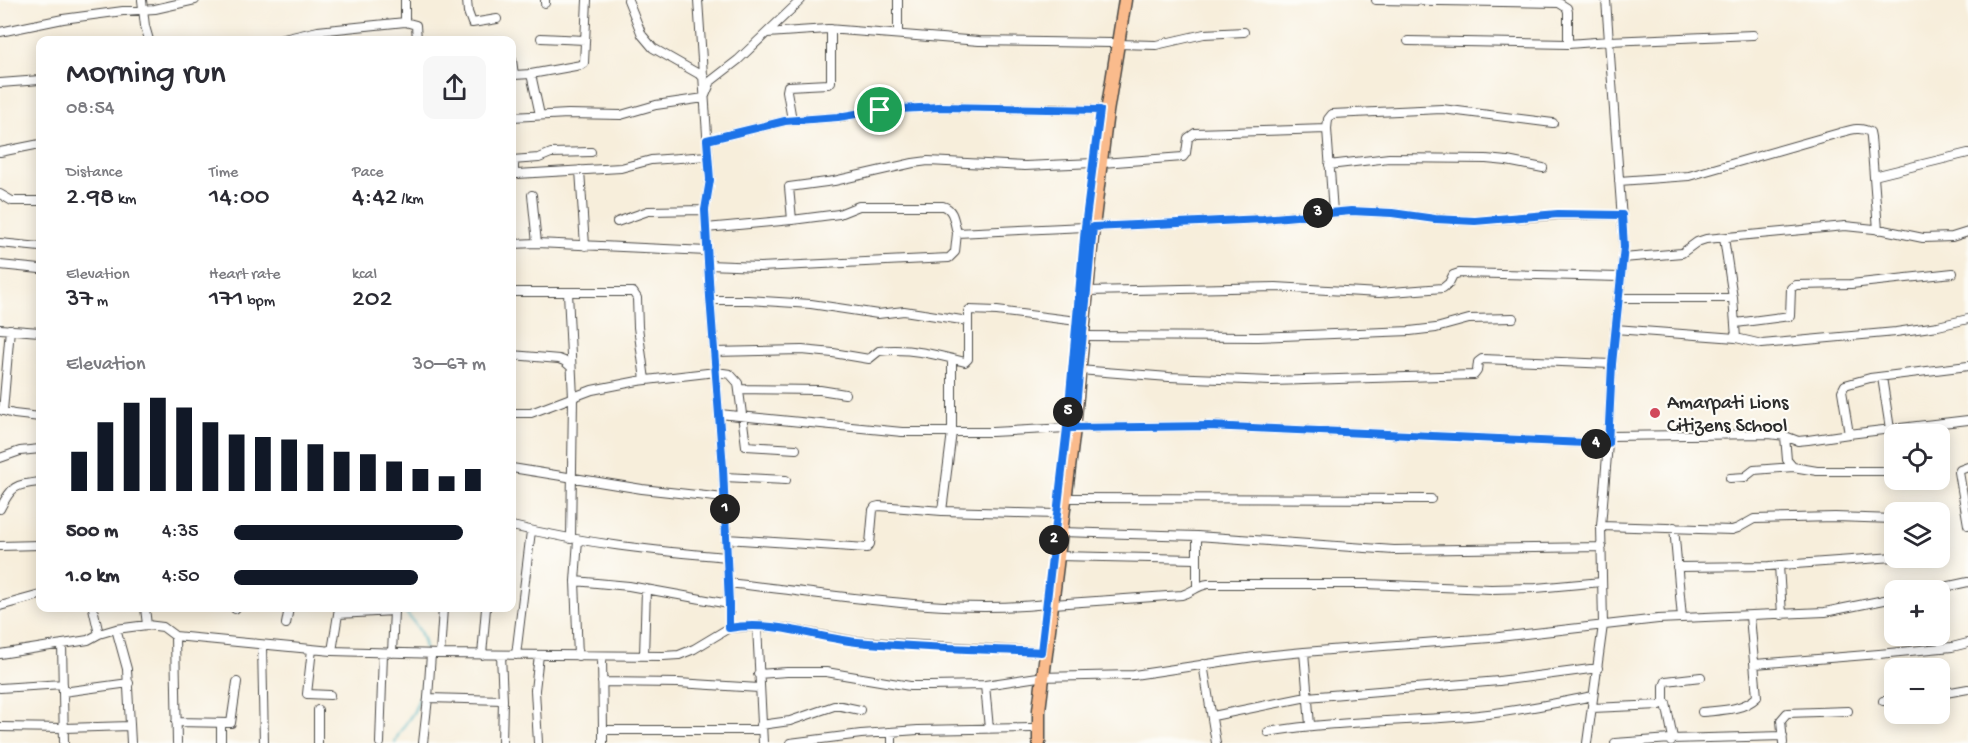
<!DOCTYPE html>
<meta charset="utf-8">
<style>
:root{--surface:#fff;--page:#f7f7f7;--text:#2b2b33;--muted:#7c7c81;--accent:#111827}
body{margin:0;font-family:"Gochi Hand",sans-serif;background:var(--page);color:var(--text);height:100vh;display:flex;flex-direction:column;font-size:22px;white-space:nowrap}
*{box-sizing:border-box;margin:0}
p{font-size:20px;color:var(--muted)}
.icon{flex:none;width:33px;height:33px;fill:none;stroke:currentColor;stroke-width:2;stroke-linecap:round;stroke-linejoin:round}
.map{position:relative;flex:1;overflow:hidden}
.drawer{position:absolute;left:36px;top:36px;width:480px;height:576px;display:flex;flex-direction:column;background:var(--surface);border-radius:12px;box-shadow:0 3px 15px #0003}
.drawer>*{flex:none}
.tools{position:absolute;left:1884px;top:424px;display:grid;gap:12px}
.tools a{display:grid;place-items:center;width:66px;height:66px;border-radius:12px;background:var(--surface);box-shadow:0 3px 15px #0003;font-size:30px}
.pin{position:absolute;display:grid;place-items:center;width:51px;height:51px;color:#fff;margin:-26px;border:3px solid #fff;border-radius:50%;box-shadow:0 2px 6px #0007}
.km{position:absolute;width:30px;height:30px;margin:-15px;border-radius:50%;background:#222;color:#fff;font-size:16px;line-height:30px;text-align:center}
.round{display:grid;place-items:center;flex:none;width:63px;height:63px;border-radius:12px;background:var(--page)}
.headline{display:flex;align-items:center;justify-content:space-between;height:102px;padding:0 30px}
h1{font-size:33px;font-weight:600;line-height:45px}
.metrics{display:grid;grid-template-columns:repeat(3,1fr);gap:9px;height:102px;padding:6px 30px}
.metrics div{display:grid;align-content:center}
.metrics b{font-size:26px;font-weight:600}
.metrics small{font-size:16px;font-weight:400}
.metrics p{font-size:16px}
.chart{height:168px;padding:12px 30px}
.chart p{display:flex;justify-content:space-between}
.chart svg{width:100%;height:108px;margin-top:6px;stroke:var(--accent);stroke-width:6}
ul{padding:0 30px;list-style:none;font-size:20px}
li{display:grid;grid-template-columns:96px 72px 1fr;align-items:center;height:45px}
li i{height:15px;border-radius:8px;background:var(--accent)}
.map>svg:first-child{display:block}
.lines{fill:none;stroke-linecap:round;stroke-linejoin:round}
.stream{stroke:#44b1c1;stroke-width:2}
.minor-casing{stroke:#4a4845;stroke-width:10}
.primary-casing{stroke:#4a4845;stroke-width:15}
.minor{stroke:#fff;stroke-width:8}
.primary{stroke:#fabb8c;stroke-width:12}
.route-casing{stroke:#fff;stroke-width:12}
.route{stroke:#1a73e8;stroke-width:8}
.poi-dot{fill:#d1495b;stroke:#fdfcf7;stroke-width:2}
.labels{text-anchor:middle;stroke-width:4.5;stroke-linejoin:round;paint-order:stroke}
.poi-label{font-size:20px;fill:#2b2b2b;stroke:#fdfcf7;text-anchor:start}
</style>
<div class="map">
<svg width="1968" height="743" viewBox="0 0 1968 743">
<rect width="100%" height="100%" fill="#fdfcf7"/>
<filter id="ink" filterUnits="userSpaceOnUse"><feTurbulence type="fractalNoise" baseFrequency=".0167" numOctaves="2"/><feDisplacementMap in="SourceGraphic" scale="12" xChannelSelector="R" yChannelSelector="G"/><feConvolveMatrix kernelMatrix="1 2 1 2 8 2 1 2 1" color-interpolation-filters="sRGB"/></filter>
<filter id="wash" filterUnits="userSpaceOnUse"><feTurbulence type="fractalNoise" baseFrequency=".008" numOctaves="4" result="noise"/><feDisplacementMap in="SourceGraphic" scale="24" xChannelSelector="R" yChannelSelector="G"/><feGaussianBlur stdDeviation="1.35" result="paint"/><feColorMatrix in="noise" values="0 0 0 0 0 0 0 0 0 0 0 0 0 0 0 0 0 1.4 0 .05"/><feComposite in="paint" operator="in"/></filter>
<g filter="url(#wash)">
<rect width="100%" height="100%" fill="#f7eedb"/>
<g class="lines">
<!-- stream -->
<path class="stream" d="M395,743C398,731 408,722 414,711C424,690 431,657 421,634C417,624 408,617 403,608"/>
</g>
</g>
<g filter="url(#ink)">
<g class="lines">
<!-- minor casing -->
<g class="minor-casing">
<path id="minor" d="M142,0L145,26L149,40
M405,0V22
M467,0L468,12L472,23L497,19
M545,0V3
M628,0L642,35L653,48L704,77
M698,0L710,180L705,210L710,297L723,468L729,604V628
M898,0V34
M1376,0L1559,3L1567,8L1568,12V44L1609,41L1753,35
M0,32L63,19L123,11L155,9L195,0
M767,33L828,29L979,41L1111,43
M541,38L585,40
M279,40L318,31L405,22L416,25L417,40
M1408,41L1568,44
M1117,44L1156,45L1204,34L1244,32
M512,60L514,75L531,74L540,115
M531,74L581,65L584,63L587,0
M0,83L40,80
M512,117L568,114L621,115L656,105L704,98L711,81L738,60L801,0
M792,120L787,91L788,86L828,84L831,82V29
M707,140L785,121L838,117L880,110L939,107L1100,110
M0,152L40,144
M512,160L539,158L551,153L591,152
M514,160V172L517,174L621,168L651,160L708,156
M1102,163L1183,157L1186,153L1188,138L1195,133L1327,129
M1329,165L1389,158L1486,159L1507,161L1543,168
M580,170L585,246
M1874,176L1968,153
M1619,181L1689,176L1839,133C1850,130 1860,126 1870,132L1871,137L1878,230
M0,194L12,201H40
M532,195L537,243
M1333,212L1327,129L1328,119L1332,114L1442,109L1553,123
M792,220L839,214L859,206H943C954,209 954,222 957,233
M617,222L648,211L705,210
M1093,227L1263,219L1351,211L1392,213L1435,219L1475,221L1558,215H1622
M706,228L792,220L789,187L834,181L913,163L928,161L1025,166L1094,163
M1724,238L1733,298L1736,338
M0,243L40,247
M512,244L537,243L707,251
M1623,258L1682,253L1697,242L1706,239L1845,226L1884,230L1923,238L1952,237L1968,232
M0,265L40,269
M708,265L760,267L949,258L955,252L957,233L1085,227
M1087,291L1276,287L1379,293L1443,288L1449,283L1453,275L1459,273L1620,277
M512,292H633L637,298L638,327L645,380
M568,292L573,398L571,539
M1618,298H1733
M710,300H748L811,304L878,314L904,311L968,321
M1736,323L1790,316L1791,288L1796,285L1851,284L1953,273
M0,329L40,332
M1615,329L1736,338L1762,344L1896,332L1938,326L1968,319
M1083,336L1258,337L1410,331L1436,328L1469,319L1513,318
M714,352L802,350L833,353L869,359L879,351C907,347 938,355 965,362L968,359V312L969,310L997,311L1077,321
M512,355L559,359L564,361L571,367
M1079,370L1169,377L1271,381L1474,375L1477,371L1478,362L1482,359L1612,364
M1882,377L1890,429
M740,389L820,390L845,394
M0,410L14,414L40,417
M3,411L10,329
M512,413H531L592,390L638,381L716,372L730,374L738,383L746,446L796,449
M719,414L902,432H992L1067,428L1209,426L1608,444
M1849,434L1842,391L1845,385L1870,378L1968,366
M1608,436L1769,434L1785,436L1798,441L1808,440L1849,434L1968,420
M1785,436L1787,460L1793,467L1817,471H1894
M0,458L20,451L40,449
M1968,467L1960,470L1959,472L1968,525
M512,468L642,489L724,498
M724,477L786,480
M1730,478L1745,477L1754,470L1793,467
M1066,498L1431,499
M0,509C12,485 15,485 40,482
M942,511L952,432V359
M512,526C583,543 654,551 727,557
M1601,526L1732,530L1738,528L1754,519L1835,517L1894,519
M1674,527L1682,618
M1061,532L1197,536L1394,550L1602,547
M1197,536V586
M726,539L867,548L870,544L873,510L875,507L879,506L942,511L1057,514
M578,540L575,581L578,656
M0,546L40,545
M1058,556L1196,559
M1779,565L1782,615
M1677,567L1769,566L1894,557
M575,581L629,586L729,604
M728,583C832,594 943,615 1047,604
M1926,591L1968,582
M1053,604L1182,595C1193,592 1196,586 1208,584H1366L1491,589L1536,588L1602,582
M0,606L40,595
M93,608L99,634
M145,608L147,625
M235,609L236,608
M338,614L394,611L392,653
M286,624L289,608
M757,626L763,743
M116,629L127,669L131,743
M175,636L177,743
M62,644L64,743
M262,645L264,743
M312,649L307,694L330,695
M332,651L339,608
M1304,652L1310,725
M0,654L88,640L99,634L116,629L147,625L163,627L175,636L332,651L440,654L663,656L679,655L694,649L729,628L757,626L783,628L853,641L1041,652
M431,654L428,698L503,700
M440,654L443,608
M482,655L486,608
M501,655L503,700L502,743
M516,655L531,531
M602,656L603,730H762
M644,656L646,589
M1203,664L1216,743
M1755,664L1879,654L1952,647L1968,643
M758,674L787,672H826L910,686H930L985,685L1038,677L1134,675L1254,657L1304,652L1490,638L1658,619L1825,612L1894,598
M602,682L678,683L759,688
M985,685L989,729
M0,688L63,684
M63,692L129,683
M1940,694L1968,689
M1883,701H1894
M1666,703L1673,738L1671,739V742
M1592,708L1660,705L1664,702V686L1666,681L1701,677
M318,710V743
M1702,712C1721,710 1742,711 1757,697L1750,616
M1213,716L1307,697L1499,681L1598,668
M176,722L231,723L237,682
M761,725L790,721L834,706H841L860,710
M0,727L64,728L130,726
M1268,732C1338,720 1409,722 1479,715C1518,711 1555,703 1593,696
M221,743V724
M380,743L383,653
M423,743L428,698
M538,743L535,690L539,655
M603,743V730
M790,743L861,734L918,730L1031,728
M892,743V732
M1587,743L1603,625L1601,526L1608,444L1612,364L1624,247L1606,0
M1615,743L1671,739L1783,736
M1783,743L1781,720L1787,713L1848,711"/>
</g>
<!-- primary casing -->
<g class="primary-casing">
<path id="primary" d="M1039,743V710L1074,428L1093,227L1107,112L1125,0"/>
</g>
<!-- minor -->
<use href="#minor" class="minor"/>
<!-- primary -->
<use href="#primary" class="primary"/>
</g>
</g>
<g class="lines" filter="url(#ink)">
<!-- route casing -->
<g class="route-casing">
<path id="route" d="M880,110L838,117L785,121L707,140L710,180L705,210L706,228L710,297L723,468L729,604V628C772,620 814,637 857,642C918,648 980,649 1041,652L1067,428H1074L1093,227L1263,219L1351,211L1392,213L1435,219L1475,221L1558,214L1622,215L1624,247L1612,364L1608,444L1209,426L1074,428H1067L1085,227L1100,110L939,107L880,110"/>
</g>
<!-- route -->
<use href="#route" class="route"/>
</g>
<!-- markers -->
<circle class="poi-dot" cx="1655" cy="413" r="6"/>
<g class="labels">
<!-- poi labels -->
<g class="poi-label">
<text x="1667" y="408">Amarpati Lions<tspan x="1667" dy="23">Citizens School</tspan></text>
</g>
</g>
</svg>
<div class="tools">
<a><svg class="icon" aria-label="locate" viewBox="0 0 24 24"><circle cx="12" cy="12" r="6"/><path d="M12 2v4M12 18v4M2 12h4M18 12h4"/></svg></a>
<a><svg class="icon" aria-label="layers" viewBox="0 0 24 24"><path d="M12 4l9 5-9 5-9-5zM3 14l9 5 9-5"/></svg></a>
<a>+</a>
<a>−</a>
</div>
<div class="pin" style="left:880px;top:110px;background:#1e9e55"><svg class="icon" aria-label="arrive" viewBox="0 0 24 24"><path d="M6 21V4h12l-3 4 3 4H6"/></svg></div>
<b class="km" style="left:725px;top:509px">1</b>
<b class="km" style="left:1054px;top:540px">2</b>
<b class="km" style="left:1318px;top:213px">3</b>
<b class="km" style="left:1596px;top:444px">4</b>
<b class="km" style="left:1068px;top:412px">5</b>
<section class="drawer">
<div class="headline"><div><h1>Morning run</h1><p>08:54</p></div><a class="round"><svg class="icon" aria-label="share" viewBox="0 0 24 24"><path d="M12 15V3M7 8l5-5 5 5M5 13v7h14v-7"/></svg></a></div>
<div class="metrics">
<div><p>Distance</p><b>2.98<small> km</small></b></div>
<div><p>Time</p><b>14:00</b></div>
<div><p>Pace</p><b>4:42<small> /km</small></b></div>
</div>
<div class="metrics">
<div><p>Elevation</p><b>37<small> m</small></b></div>
<div><p>Heart rate</p><b>171<small> bpm</small></b></div>
<div><p>kcal</p><b>202</b></div>
</div>
<div class="chart"><p><span>Elevation</span>30–67 m</p>
<svg viewBox="0 0 160 44" preserveAspectRatio="none"><path d="M5 44V28M15 44V16M25 44V8M35 44V6M45 44V10M55 44V16M65 44V21M75 44V22M85 44V23M95 44V25M105 44V28M115 44V29M125 44V32M135 44V35M145 44V38M155 44V35"/></svg>
</div>
<ul>
<li><b>500 m</b>4:35<i style="width:91%"></i></li>
<li><b>1.0 km</b>4:50<i style="width:73%"></i></li>
</ul>
</section>
</div>
